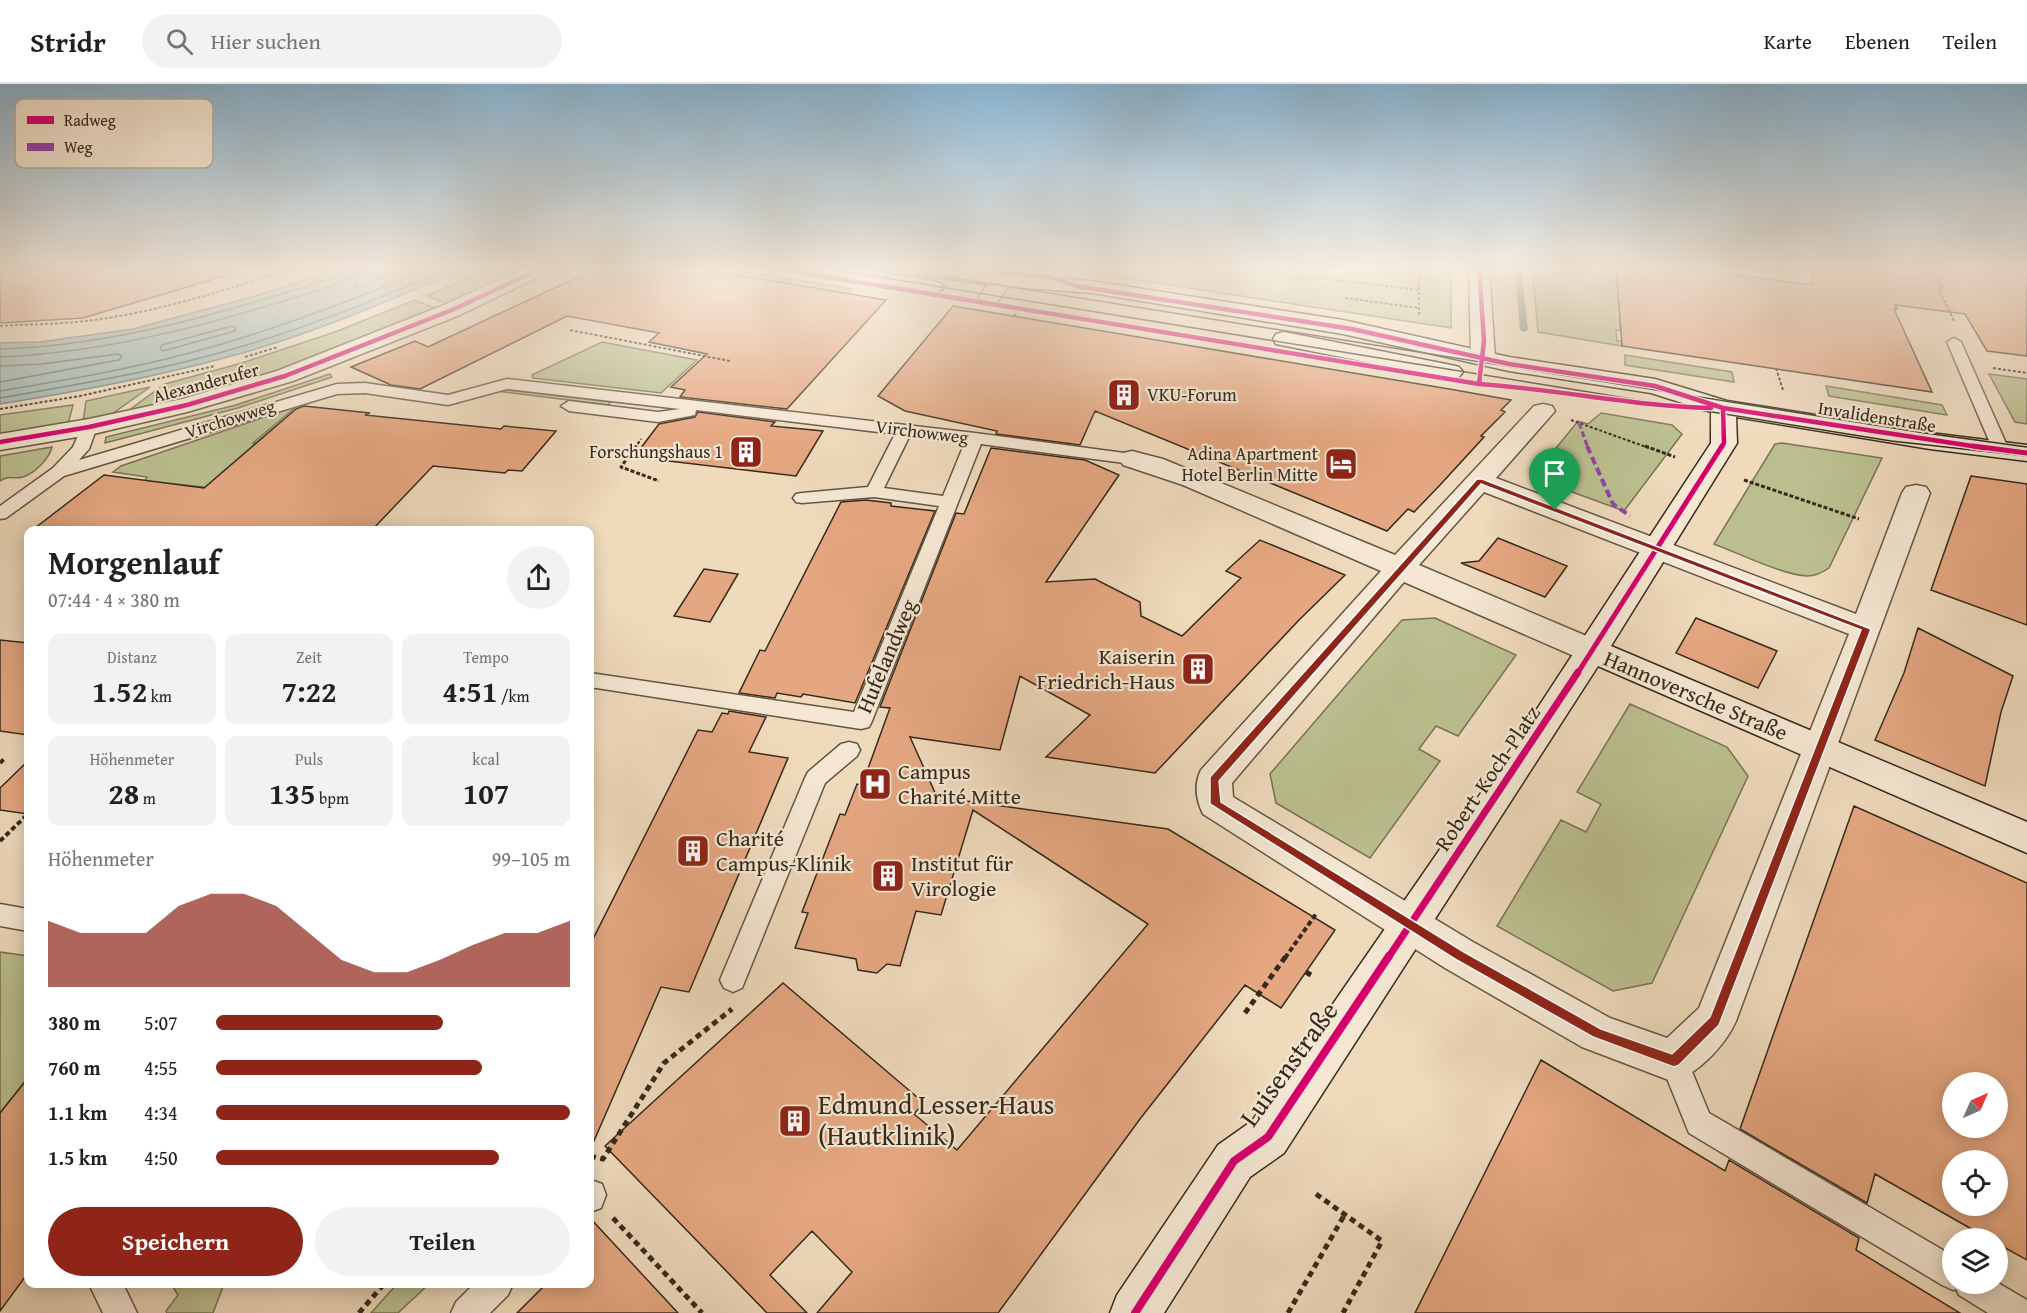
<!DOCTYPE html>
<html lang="de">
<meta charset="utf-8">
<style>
:root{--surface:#fff;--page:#f2f2f2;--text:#202124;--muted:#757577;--line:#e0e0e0;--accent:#8f2418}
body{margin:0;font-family:"Gentium Book Plus",serif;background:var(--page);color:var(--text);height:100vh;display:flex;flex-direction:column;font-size:22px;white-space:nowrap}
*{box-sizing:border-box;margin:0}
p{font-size:20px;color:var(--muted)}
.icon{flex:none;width:33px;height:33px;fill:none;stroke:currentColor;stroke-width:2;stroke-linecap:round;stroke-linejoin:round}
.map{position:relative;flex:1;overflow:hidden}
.sheet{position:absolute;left:24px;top:442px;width:570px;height:762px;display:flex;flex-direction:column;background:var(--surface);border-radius:12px;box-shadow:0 3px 15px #0003}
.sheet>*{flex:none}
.needle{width:39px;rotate:45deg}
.controls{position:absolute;left:1942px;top:988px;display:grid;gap:12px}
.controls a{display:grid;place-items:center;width:66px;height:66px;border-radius:50%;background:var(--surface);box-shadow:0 3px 15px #0003;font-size:30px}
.pin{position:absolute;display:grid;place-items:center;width:51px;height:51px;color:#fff;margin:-62px -26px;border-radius:50% 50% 50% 0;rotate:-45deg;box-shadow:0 0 6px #0007}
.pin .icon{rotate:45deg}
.round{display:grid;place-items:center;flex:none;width:63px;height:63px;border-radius:32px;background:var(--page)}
.overview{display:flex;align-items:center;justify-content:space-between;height:102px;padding:0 24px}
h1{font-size:33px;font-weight:700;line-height:45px}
.metrics{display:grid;grid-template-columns:repeat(3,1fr);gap:9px;height:102px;padding:6px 24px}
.metrics div{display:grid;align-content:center;border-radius:12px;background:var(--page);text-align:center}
.metrics b{font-size:30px;font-weight:700}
.metrics small{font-size:16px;font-weight:400}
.metrics p{font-size:16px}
.chart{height:168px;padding:12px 24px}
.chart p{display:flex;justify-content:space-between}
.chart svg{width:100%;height:108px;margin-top:6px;fill:var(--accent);opacity:.7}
.button{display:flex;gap:12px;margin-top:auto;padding:12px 24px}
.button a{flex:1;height:69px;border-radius:36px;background:var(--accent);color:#fff;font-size:24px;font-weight:700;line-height:69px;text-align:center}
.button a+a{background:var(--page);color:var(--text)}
ul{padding:0 24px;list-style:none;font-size:20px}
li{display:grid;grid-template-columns:96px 72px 1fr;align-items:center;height:45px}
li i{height:15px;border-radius:8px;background:var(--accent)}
header{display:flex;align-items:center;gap:36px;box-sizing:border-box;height:84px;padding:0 30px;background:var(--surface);border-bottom:2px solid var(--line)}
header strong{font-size:28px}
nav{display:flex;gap:33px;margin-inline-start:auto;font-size:21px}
.search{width:420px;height:54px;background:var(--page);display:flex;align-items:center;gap:15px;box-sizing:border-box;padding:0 21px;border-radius:33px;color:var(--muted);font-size:22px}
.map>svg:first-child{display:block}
.green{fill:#bbbf8f;stroke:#787454;stroke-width:1.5}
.water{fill:#9bbab7;stroke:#738078;stroke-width:1.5}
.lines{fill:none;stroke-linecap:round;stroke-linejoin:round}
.shore{stroke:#687268;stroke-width:1.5}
.stream{fill:#738078;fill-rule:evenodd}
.building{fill:#e5a781;stroke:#362a1a;stroke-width:1.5;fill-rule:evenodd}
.lane-casing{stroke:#645642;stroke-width:3}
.street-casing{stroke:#645642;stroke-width:3}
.secondary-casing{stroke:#362a1a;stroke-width:3}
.path-far3{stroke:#362a1a;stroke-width:2;stroke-dasharray:3 2;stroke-linecap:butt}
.path-far2{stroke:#362a1a;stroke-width:3;stroke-dasharray:4 2;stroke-linecap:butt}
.path-far1{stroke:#362a1a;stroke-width:4;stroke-dasharray:5 3;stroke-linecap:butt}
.path{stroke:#362a1a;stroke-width:5;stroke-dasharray:6 4.5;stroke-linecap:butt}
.lane{fill:#f5e7d3;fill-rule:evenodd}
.street{fill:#f5e7d3;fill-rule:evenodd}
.secondary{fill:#f5e7d3;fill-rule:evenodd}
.tram{stroke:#362a1a;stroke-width:1.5}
.quiet-far1{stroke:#8e44ad;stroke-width:3;stroke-dasharray:6 3;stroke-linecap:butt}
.quiet{stroke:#8e44ad;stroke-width:4;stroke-dasharray:8 4;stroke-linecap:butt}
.cycleway-far3-casing{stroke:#f5e7d3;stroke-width:7}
.cycleway-far2-casing{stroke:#f5e7d3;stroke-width:8}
.cycleway-far1-casing{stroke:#f5e7d3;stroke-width:10}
.cycleway-casing{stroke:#f5e7d3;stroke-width:12}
.cycleway-far3{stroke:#d6006c;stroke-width:4.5}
.cycleway-far2{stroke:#d6006c;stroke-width:5}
.cycleway-far1{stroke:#d6006c;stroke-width:7}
.cycleway{stroke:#d6006c;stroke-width:8}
.route{fill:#8f2418;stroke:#fff;stroke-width:1.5;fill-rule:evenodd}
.labels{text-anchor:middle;stroke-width:4.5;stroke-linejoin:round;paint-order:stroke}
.far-street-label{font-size:18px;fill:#362a1a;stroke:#f5e7d3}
.far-poi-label{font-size:18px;fill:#362a1a;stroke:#f5e7d3;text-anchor:end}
.street-label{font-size:22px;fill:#362a1a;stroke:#f5e7d3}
.poi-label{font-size:22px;fill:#362a1a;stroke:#f5e7d3;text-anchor:start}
.near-street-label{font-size:27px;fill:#362a1a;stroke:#f5e7d3}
.near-poi-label{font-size:27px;fill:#362a1a;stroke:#f5e7d3;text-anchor:start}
.key{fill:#f5e7d3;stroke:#bcae9c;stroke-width:1.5}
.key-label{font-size:16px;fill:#362a1a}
</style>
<header>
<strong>Stridr</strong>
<div class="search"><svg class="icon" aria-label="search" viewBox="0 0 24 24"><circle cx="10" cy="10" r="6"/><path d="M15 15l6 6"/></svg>Hier suchen</div>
<nav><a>Karte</a><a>Ebenen</a><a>Teilen</a></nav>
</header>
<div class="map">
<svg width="2027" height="1229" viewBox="0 0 2027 1229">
<rect width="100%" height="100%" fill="#efdabc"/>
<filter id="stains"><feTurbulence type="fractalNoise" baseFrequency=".00333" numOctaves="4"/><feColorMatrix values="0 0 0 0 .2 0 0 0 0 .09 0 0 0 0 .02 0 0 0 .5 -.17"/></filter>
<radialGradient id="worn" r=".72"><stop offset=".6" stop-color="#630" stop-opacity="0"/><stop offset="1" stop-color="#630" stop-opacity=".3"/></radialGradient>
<!-- green -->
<path class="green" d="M492,183H535L450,221L427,212Z
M688,183H716L852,205L847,210Z
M1051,183H1451V244Z
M1532,183L1616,184L1621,246H1616L1617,257H1622V262L1538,248Z
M415,216L439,226L305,279L187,315L125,329L165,300L242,279L335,248Z
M602,258L697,276L661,309L533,294L532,291Z
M1625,271L1732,288L1734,298L1625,281Z
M330,290L332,293L238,324L105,359L106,353L236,321Z
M1989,290L2027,295V340L2015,338Z
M1826,302L1942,321L1947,331L1829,312Z
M150,303L109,332L83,338L86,317Z
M504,304L611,317L608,321L497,307Z
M73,321L68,340L0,353V331Z
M297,322L253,359L264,361L233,406L145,397L147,393L113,388L121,382Z
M1601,329L1672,341L1682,350L1624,427L1556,402L1546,395L1539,385L1578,337L1588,340Z
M1782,359L1882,374L1829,484C1822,489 1816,492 1807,492C1783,491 1738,469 1714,460L1775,360Z
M52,363C49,375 35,389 23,393C13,396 11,390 0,397V372Z
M1435,534L1516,571L1458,652L1436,642L1419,665L1440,677L1370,774L1276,719L1270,690L1402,536Z
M1630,620L1727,663L1748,692L1652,899L1613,907L1497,842L1561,736L1586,748L1601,720L1577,708Z
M0,868L28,872V994L0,1029Z
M171,1200H224L213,1229H167L166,1227L178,1211Z
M397,1200H429L398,1229H371Z"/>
<!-- water -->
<path class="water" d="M344,183H468C388,217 308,252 224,274C150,294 75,308 0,320V259L40,258L133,245L255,212Z"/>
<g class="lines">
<!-- shore -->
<path class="shore" d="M360,183L354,201L356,204L410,183
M232,242L235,243V247L163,267L160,264L162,261Z
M0,265C120,261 226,228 339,192L343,183
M0,273C118,268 229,235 341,199L348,193L351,183
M0,282L42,280L118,270L122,272L119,276L0,298
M0,307C66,296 132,285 197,267C278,245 356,215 433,183
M0,314C85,299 171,285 253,259C322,238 387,211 453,183"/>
<!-- stream -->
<path class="stream" d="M1515,183H1521L1528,246L1524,248L1520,246Z"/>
</g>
<!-- building -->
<path class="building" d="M21,183H227L228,191L83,234L0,239V189Z
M599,183H634L642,186L648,183H688L886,216L787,325L680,313L685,306L671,303L707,270L649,258L659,249L567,232L420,305L391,301L351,283L415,257L428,263Z
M1616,183H1674L1812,201L1813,183H2027V272L1987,267L1965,230L1895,221L1897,225H1894L1932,308L1622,262Z
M953,222L1455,306L1511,316L1501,326L1505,328L1481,352L1484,353L1440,401L1414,428L1408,425L1387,447L1095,327L1080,361L996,350L997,347L905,327L878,312Z
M304,322L370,329L365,331L501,345L504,342L556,347L522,387L508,386L505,389L433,382L371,447H31L104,391L204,404L296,325Z
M698,328L775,338L771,342L823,347L796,392L634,373L659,340L695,333Z
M991,364L1085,376L1119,391L1046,498L1095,495L1140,518L1141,532L1182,552L1241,494L1226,487L1260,456L1345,491L1299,536L1155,689L1046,673L1090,631L1020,592L1000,666L910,653L937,713L1168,745L1335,846L1281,924L1245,901L1140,1035L998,1229H817L852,1188L812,1147L770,1191L807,1229H767L605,1062L783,899L924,1019L914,1030L957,1066L1148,840L973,726L941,831L916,827L900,882L887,880L877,889L858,886L856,875L795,864L808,829L802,828L840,730L845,731L857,700L862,701L890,624L880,623L956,429L964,430Z
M1971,392L2027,400V541L1931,506Z
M866,416L891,419V422L935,427L855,619L803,610L801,613L777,609L775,614L739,609L760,566L765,567L841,418Z
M1498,454L1567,482L1545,513L1461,479L1479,477Z
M704,485L738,490L710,538L674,532Z
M1696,534L1777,567L1758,604L1676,569Z
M1918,544L2013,592L2001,628L1985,702L1875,656L1904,589Z
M0,556L28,559V651L0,647Z
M729,627L766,633L749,668L788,674L689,908L661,903L590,1066V861L698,646L712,648L722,629L728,630Z
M28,677V730L0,726V704Z
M1854,722L2027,799V1176L1998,1160V1155H1989L1875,1090L1867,1119L1740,1045ZM1953,999H1998V1044H1953ZM1953,1077H1998V1122H1953Z
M1541,976L1725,1087L1729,1076L1859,1154L1856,1166L1960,1229H1415Z
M28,994V1189L0,1227V1029Z
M590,1134L678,1229H517L546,1200H590Z"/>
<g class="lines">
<!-- lane casing -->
<g class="lane-casing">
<path id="lane" d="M1954,254L1961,258L2009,366L2007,369H1995L1993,366L1947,258Z
M507,295L975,349L1132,370L1140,375L1132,380L981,360L872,637L869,643L861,645L590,603V589L854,628L939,422L874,413L802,419L796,418L793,414L796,410L802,409L868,403L895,350L696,326L695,331L658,338L569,327L561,322L569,317L658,328L680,325L507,305L448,321L365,309L337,310L64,392L6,434L0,435V422L53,384L73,363L83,340L89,338L97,343L89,365L79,376L337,300L365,299L448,311ZM910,351L965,358L943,412L884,404Z
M849,658L857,660L860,666L857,672L825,699L742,904L733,908L724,904L720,896L805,694L808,688L841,660Z
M0,820L28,825V847L0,842Z
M1674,964L1684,968L1709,1029L1953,1172V1200L1998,1199L2027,1216V1229H1988L1959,1211L1956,1205L1953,1206L1942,1201L1689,1049L1660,977L1664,968Z
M591,1096L602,1100L606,1111L601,1124L590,1128Z
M89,1200H123L137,1229H103Z
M474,1200H513L508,1211L490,1229H451L456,1218Z"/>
</g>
<!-- street casing -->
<g class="street-casing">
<path id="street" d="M527,183H554L551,187L460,231L293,297L187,328L89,351L0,366V350L89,335L182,315L277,287L444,221Z
M1001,183H1022L998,217L990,218L982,217L979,212Z
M1469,183H1489L1495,274L1491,279L1483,281L1475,279L1471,274Z
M1543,320L1552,322L1555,327L1496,394L1856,530L1902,409L1906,403L1916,401L1926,403L1930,409L1736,937C1725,962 1699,988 1674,998L1582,963L1445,884L1203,730C1196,716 1194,700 1201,686L1381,487L1183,401L1123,381L1119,375L1123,369L1132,367L1163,375L1395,471L1534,322ZM1484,408L1849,550L1699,924L1667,954L1610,934L1473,858L1233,713L1232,699L1404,498L1581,575L1592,578L1603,575L1608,567L1603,559L1419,481Z"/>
</g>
<!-- secondary casing -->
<g class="secondary-casing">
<path id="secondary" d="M800,183H849L933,197L940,199L944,203L940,207L933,209L810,189L803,187Z
M898,183H953L1001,190L1092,197L1343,236L1509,273L1655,295L1727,317L1930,349L2027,361V377L1930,365L1736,333L1737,359L1611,562L2027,738V769L1598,582L1284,1069L1250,1093L1164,1229H1110L1117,1211L1218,1061L1252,1037L1537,625L1711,359V328L1651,309L1509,287L1343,250L1092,209L1001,202L908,189L901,187Z
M1284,248L1451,281L1459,283L1463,288L1459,293L1451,295L1276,260L1273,255L1276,250Z"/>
</g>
<!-- path-far3 -->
<path class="path-far3" d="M1223,183L1266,188L1290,196L1303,192L1419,206
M1266,183L1286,190L1296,183
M1349,183L1419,191
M1419,183V233
M1899,183C1916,185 1932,186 1942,202L1939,206L1954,237
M1345,214L1419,224
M1058,229L1090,233
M1014,232L1017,229
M0,242C34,240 68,240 101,235C169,225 234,203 298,183
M570,246L730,277
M245,273L278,263
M1776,284L1783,306
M1993,284L2027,289
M0,325L80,312L215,282
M1571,336L1649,364
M635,364L641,355"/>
<!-- path-far2 -->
<path class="path-far2" d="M636,362L621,383L659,397
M1645,362L1675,373
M1744,396L1859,435"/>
<!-- path-far1 -->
<path class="path-far1" d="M0,679L4,675
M0,757L28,730
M1285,874L1316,830"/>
<!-- path -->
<path class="path" d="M1306,888L1311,891
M1245,929L1286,872
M590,1072L603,1075L664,979L732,925
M1316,1110L1382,1157L1343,1229
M613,1134L702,1229
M359,1229L384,1200
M1288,1229L1345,1130"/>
<!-- lane -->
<use href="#lane" class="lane"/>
<!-- street -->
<use href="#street" class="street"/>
<!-- secondary -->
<use href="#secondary" class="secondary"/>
<!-- tram -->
<path class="tram" d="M818,183L1891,357L2027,372
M886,183L1925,349L2027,363"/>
<!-- quiet-far1 -->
<path class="quiet-far1" d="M1579,339L1588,364"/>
<!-- quiet -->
<path class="quiet" d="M1587,362L1613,420L1630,432"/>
<!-- cycleway-far3 casing -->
<g class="cycleway-far3-casing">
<path id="cycleway-far3" d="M766,183L1479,300C1557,305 1633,322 1711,324
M943,183L1051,193L1076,202L1352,245L1509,280L1655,302L1723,324L1985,364
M1479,183L1484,257L1479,300
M0,358L89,343L187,321L285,292L452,226L544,183
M1721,364L1724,359L1723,324"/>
</g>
<!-- cycleway-far2 casing -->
<g class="cycleway-far2-casing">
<path id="cycleway-far2" d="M1973,362L2027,369
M1577,590L1722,362"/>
</g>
<!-- cycleway-far1 casing -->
<g class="cycleway-far1-casing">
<path id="cycleway-far1" d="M1388,874L1578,588"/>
</g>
<!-- cycleway casing -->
<g class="cycleway-casing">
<path id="cycleway" d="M1135,1229L1234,1077L1268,1053L1389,872"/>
</g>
<!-- cycleway-far3 -->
<use href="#cycleway-far3" class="cycleway-far3"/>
<!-- cycleway-far2 -->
<use href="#cycleway-far2" class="cycleway-far2"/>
<!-- cycleway-far1 -->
<use href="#cycleway-far1" class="cycleway-far1"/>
<!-- cycleway -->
<use href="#cycleway" class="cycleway"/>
</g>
<!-- sky -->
<linearGradient id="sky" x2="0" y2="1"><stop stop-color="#89b6d4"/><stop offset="0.52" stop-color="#f8eee1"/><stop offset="1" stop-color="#f8eee1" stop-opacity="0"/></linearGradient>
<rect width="2027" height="355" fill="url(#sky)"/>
<!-- route -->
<path class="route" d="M1477,395H1482L1871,545L1719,941L1679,981L1674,983L1593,953L1455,875L1210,720V693ZM1481,400L1861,546L1710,933L1672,970L1601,945L1464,868L1221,718L1219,697Z"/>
<!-- icons -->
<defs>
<g id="building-square" transform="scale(1.725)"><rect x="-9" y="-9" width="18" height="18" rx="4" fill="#8f2418" stroke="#f5e7d3"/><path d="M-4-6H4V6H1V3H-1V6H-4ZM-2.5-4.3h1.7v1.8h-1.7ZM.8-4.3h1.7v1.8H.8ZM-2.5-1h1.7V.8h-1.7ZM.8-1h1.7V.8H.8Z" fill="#fff"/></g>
<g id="hotel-square" transform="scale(1.725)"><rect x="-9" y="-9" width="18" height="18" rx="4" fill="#8f2418" stroke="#f5e7d3"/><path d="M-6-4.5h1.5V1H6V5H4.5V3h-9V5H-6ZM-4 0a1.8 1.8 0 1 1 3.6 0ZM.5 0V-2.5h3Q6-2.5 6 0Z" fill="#fff"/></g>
<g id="hospital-square" transform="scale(1.725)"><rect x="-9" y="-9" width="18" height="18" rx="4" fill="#8f2418" stroke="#f5e7d3"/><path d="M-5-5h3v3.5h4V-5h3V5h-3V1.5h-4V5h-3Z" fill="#fff"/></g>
</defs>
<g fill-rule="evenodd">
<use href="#building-square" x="1124" y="311"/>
<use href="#building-square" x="746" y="368"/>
<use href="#hotel-square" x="1341" y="380"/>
<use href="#building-square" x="1198" y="585"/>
<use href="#hospital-square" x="875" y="700"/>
<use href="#building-square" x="693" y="767"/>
<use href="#building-square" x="888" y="792"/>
<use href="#building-square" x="795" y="1037"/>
</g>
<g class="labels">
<!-- far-street labels -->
<g class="far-street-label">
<text transform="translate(206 299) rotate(-15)" y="6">Alexanderufer</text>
<text transform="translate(1877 333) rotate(9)" y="6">Invalidenstraße</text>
<text transform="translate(230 335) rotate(-17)" y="6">Virchowweg</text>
<text transform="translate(922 348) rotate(7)" y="6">Virchowweg</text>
</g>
<!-- far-poi labels -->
<g class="far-poi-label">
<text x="1147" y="317" text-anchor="start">VKU-Forum</text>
<text x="723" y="374">Forschungshaus 1</text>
<text x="1318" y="376">Adina Apartment<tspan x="1318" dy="21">Hotel Berlin Mitte</tspan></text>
</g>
<!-- street labels -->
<g class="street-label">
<text transform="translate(886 572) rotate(-67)" y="8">Hufelandweg</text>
<text transform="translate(1696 611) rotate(23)" y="8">Hannoversche Straße</text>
<text transform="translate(1487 694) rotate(-56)" y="8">Robert-Koch-Platz</text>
</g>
<!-- poi labels -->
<g class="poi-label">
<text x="1175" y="580" text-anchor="end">Kaiserin<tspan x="1175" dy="25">Friedrich-Haus</tspan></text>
<text x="898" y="695">Campus<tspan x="898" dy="25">Charité Mitte</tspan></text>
<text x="716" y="762">Charité<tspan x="716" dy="25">Campus-Klinik</tspan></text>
<text x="911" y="787">Institut für<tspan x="911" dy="25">Virologie</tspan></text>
</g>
<!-- near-street labels -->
<g class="near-street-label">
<text transform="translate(1289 980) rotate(-54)" y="9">Luisenstraße</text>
</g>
<!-- near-poi labels -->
<g class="near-poi-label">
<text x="818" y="1030">Edmund Lesser-Haus<tspan x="818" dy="31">(Hautklinik)</tspan></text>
</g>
</g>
<!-- legend -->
<rect x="15" y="15" width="198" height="69" rx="9" class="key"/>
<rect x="27" y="32" width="27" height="8" fill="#d6006c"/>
<rect x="27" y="59" width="27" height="8" fill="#8e44ad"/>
<g class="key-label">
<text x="64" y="42">Radweg</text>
<text x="64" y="69">Weg</text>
</g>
<rect width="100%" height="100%" filter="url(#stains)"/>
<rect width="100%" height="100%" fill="url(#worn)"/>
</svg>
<div class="controls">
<a><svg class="needle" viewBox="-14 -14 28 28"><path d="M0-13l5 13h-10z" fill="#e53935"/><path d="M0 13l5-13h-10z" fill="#757577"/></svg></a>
<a><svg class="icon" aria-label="locate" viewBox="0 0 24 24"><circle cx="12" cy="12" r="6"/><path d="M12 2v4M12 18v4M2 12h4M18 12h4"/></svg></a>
<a><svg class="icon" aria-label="layers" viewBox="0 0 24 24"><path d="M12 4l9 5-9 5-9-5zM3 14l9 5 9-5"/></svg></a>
</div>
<div class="pin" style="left:1555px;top:426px;background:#1e9e55"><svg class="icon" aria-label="arrive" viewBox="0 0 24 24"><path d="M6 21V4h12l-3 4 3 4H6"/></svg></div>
<section class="sheet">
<div class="overview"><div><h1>Morgenlauf</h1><p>07:44 · 4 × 380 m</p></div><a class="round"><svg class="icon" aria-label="share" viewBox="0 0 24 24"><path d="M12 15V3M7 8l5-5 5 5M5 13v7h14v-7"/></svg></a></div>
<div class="metrics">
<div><p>Distanz</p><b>1.52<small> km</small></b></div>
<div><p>Zeit</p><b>7:22</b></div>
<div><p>Tempo</p><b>4:51<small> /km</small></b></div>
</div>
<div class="metrics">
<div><p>Höhenmeter</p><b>28<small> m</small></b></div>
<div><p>Puls</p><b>135<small> bpm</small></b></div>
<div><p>kcal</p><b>107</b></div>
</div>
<div class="chart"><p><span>Höhenmeter</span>99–105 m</p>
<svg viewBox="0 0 160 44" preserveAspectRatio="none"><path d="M0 44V17L10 22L20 22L30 22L40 11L50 6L60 6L70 11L80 22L90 33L100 38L110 38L120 33L130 27L140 22L150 22L160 17V44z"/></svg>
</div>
<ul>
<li><b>380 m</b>5:07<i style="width:64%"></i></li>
<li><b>760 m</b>4:55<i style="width:75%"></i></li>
<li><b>1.1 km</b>4:34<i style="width:100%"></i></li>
<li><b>1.5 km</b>4:50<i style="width:80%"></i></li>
</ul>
<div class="button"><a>Speichern</a><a>Teilen</a></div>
</section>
</div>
